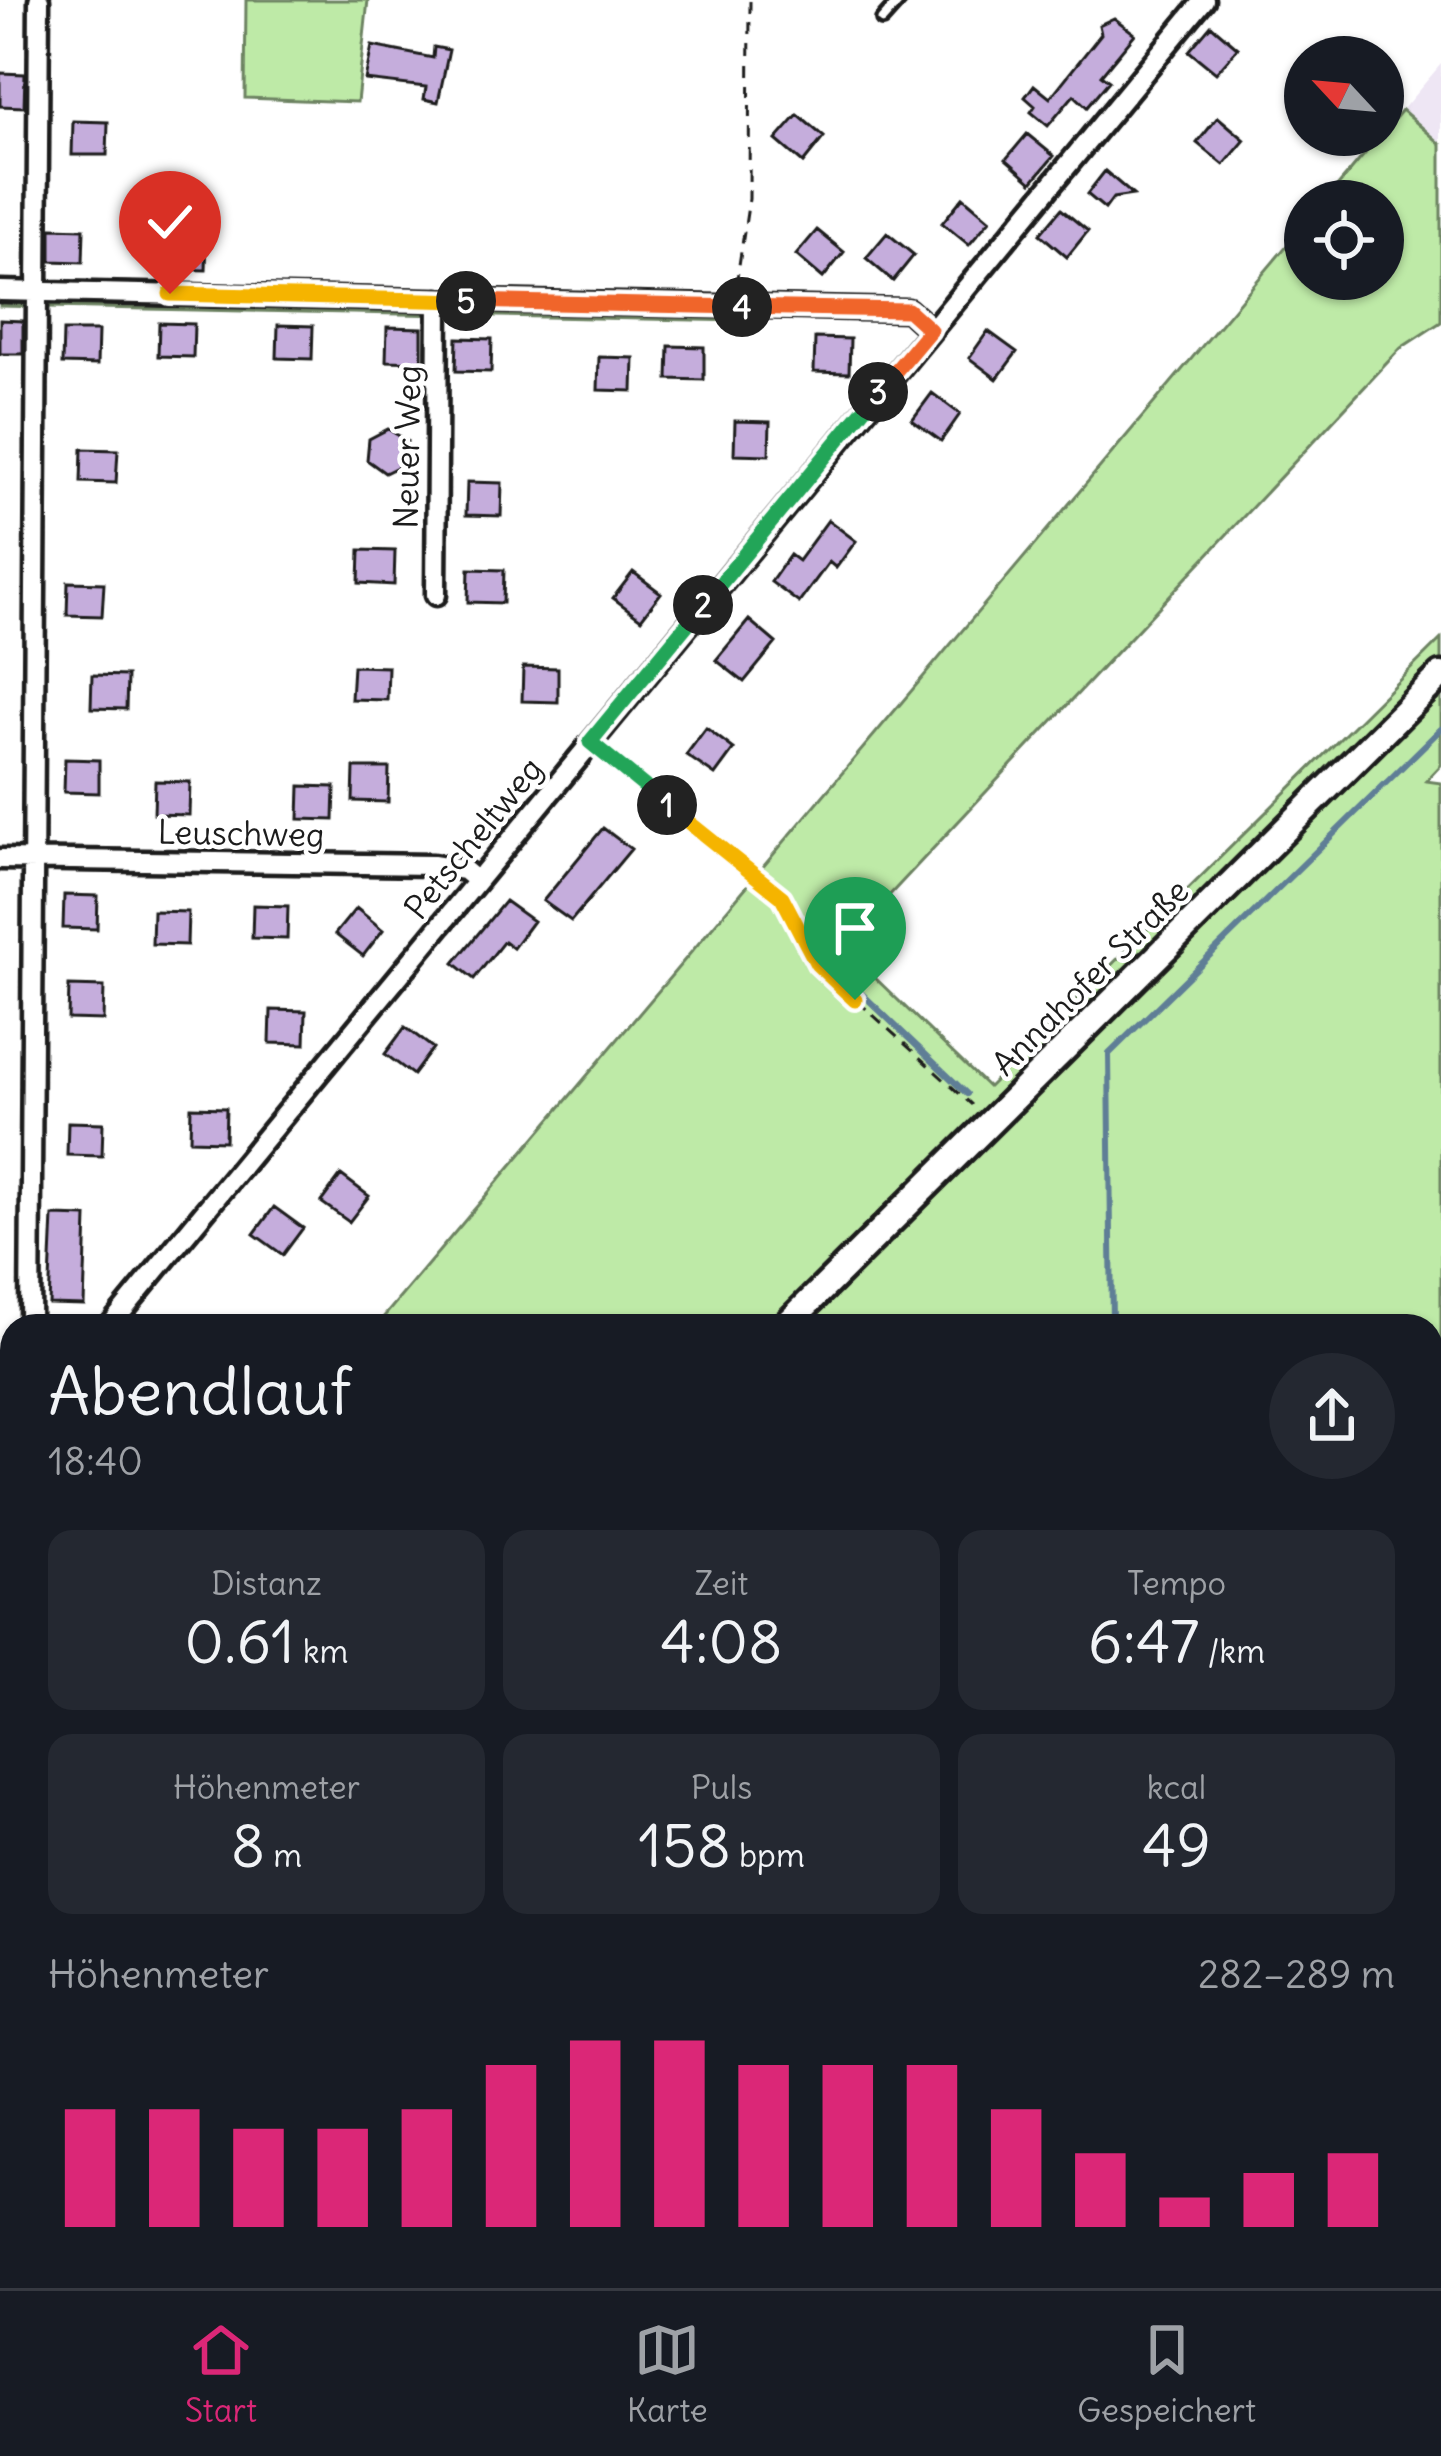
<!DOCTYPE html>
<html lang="de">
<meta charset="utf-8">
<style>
:root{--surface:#171b24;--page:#242831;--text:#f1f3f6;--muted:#9ea1a6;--line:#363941;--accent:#db2777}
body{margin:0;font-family:Delius,sans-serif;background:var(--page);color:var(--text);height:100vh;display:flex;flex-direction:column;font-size:45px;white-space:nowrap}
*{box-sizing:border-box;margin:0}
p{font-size:39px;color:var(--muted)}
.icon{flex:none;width:66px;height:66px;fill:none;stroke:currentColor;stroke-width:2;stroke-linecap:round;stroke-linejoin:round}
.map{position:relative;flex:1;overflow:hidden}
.panel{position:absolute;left:0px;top:1314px;width:1443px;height:975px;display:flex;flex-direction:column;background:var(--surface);border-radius:36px 36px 0 0;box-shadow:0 3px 9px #0004}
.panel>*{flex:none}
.needle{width:78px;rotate:296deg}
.buttons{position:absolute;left:1284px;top:36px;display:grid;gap:24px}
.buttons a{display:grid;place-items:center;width:120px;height:120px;border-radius:50%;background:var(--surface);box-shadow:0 3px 9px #0004;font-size:60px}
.pin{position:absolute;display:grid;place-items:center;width:102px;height:102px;color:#fff;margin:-123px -51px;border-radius:50% 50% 50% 0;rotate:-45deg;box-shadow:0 0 12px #0007}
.pin .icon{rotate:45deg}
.km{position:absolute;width:60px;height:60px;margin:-30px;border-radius:50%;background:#222;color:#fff;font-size:33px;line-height:60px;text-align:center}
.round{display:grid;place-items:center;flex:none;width:126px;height:126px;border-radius:63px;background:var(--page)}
.headline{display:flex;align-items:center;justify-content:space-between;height:204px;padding:0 48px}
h1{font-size:66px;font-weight:600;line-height:90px}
.metrics{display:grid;grid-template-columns:repeat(3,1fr);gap:18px;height:204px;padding:12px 48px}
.metrics div{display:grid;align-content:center;border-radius:24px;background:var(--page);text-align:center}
.metrics b{font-size:60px;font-weight:600}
.metrics small{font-size:33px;font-weight:400}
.metrics p{font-size:33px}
.chart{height:336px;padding:24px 48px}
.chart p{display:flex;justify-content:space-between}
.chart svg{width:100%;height:216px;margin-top:12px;stroke:var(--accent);stroke-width:6}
.menu{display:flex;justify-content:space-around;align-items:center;height:168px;border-top:3px solid var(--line);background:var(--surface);font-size:33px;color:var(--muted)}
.menu a{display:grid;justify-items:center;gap:6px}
.menu .current{color:var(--accent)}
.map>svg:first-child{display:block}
.built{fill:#eee6f4}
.green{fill:#beeaa7;stroke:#6d8362;stroke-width:3}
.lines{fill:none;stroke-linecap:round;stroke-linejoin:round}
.stream{stroke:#5f7e96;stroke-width:6}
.building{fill:#c5addc;stroke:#1c1c1c;stroke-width:3}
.lane-casing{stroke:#1c1c1c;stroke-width:18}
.street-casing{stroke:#1c1c1c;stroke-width:27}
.secondary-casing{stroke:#1c1c1c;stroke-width:33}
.highway-casing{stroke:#1c1c1c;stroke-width:42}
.path{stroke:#1c1c1c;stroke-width:3;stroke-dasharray:12 9;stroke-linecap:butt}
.lane{stroke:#fff;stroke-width:9}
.street{stroke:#fff;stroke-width:18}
.secondary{stroke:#fff;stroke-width:24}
.highway{stroke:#fff;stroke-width:33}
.split-1-casing{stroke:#fff;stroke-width:24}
.split-2-casing{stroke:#fff;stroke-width:24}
.split-3-casing{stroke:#fff;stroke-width:24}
.split-4-casing{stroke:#fff;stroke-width:24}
.split-5-casing{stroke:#fff;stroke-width:24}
.split-6-casing{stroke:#fff;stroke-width:24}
.split-1{stroke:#f5b400;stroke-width:15}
.split-2{stroke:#22a559;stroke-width:15}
.split-3{stroke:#22a559;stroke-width:15}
.split-4{stroke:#f0652b;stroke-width:15}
.split-5{stroke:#f0652b;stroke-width:15}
.split-6{stroke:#f5b400;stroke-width:15}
.labels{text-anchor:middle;stroke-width:9;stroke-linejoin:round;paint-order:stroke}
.street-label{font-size:33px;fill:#1c1c1c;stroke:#fff}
</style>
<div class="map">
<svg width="1441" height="2288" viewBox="0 0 1441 2288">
<rect width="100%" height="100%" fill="#fff"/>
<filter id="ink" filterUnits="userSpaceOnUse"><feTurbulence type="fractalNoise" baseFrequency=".00833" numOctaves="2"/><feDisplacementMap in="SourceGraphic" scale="24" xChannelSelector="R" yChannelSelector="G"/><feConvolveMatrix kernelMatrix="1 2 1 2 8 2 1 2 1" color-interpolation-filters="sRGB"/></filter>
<g filter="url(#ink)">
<!-- built -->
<path class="built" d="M1441,64V144L1402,110Z"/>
<!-- green -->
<path class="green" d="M246,0H368L357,102L245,98Z
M1402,110L1441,144V322L1401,348L842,946L988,1087L1441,639V765L1426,781L1441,783V1455L1431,1460V1326H376L1305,224V279H1383V201H1325Z
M0,283L760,297L743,321L0,306Z
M1441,1580V2288H0V2204L12,2201V2277H1431V1585Z
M12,1738V2076L0,2078V1739Z"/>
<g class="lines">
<!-- stream -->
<path class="stream" d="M607,754L769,885L813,947L967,1094
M1112,1326L1109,1054L1441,729
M0,1839L12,1842
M296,2277L307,2288
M71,2288L101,2277
M1106,2288V2277"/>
</g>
<!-- building -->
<path class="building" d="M1114,18L1135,34L1101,75L1109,81L1087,107L1074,95L1048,126L1031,112L1035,106L1025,97L1034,85L1050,98L1101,34L1099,25Z
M1211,25L1238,48L1216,73L1189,51Z
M372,46L433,58L434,47L449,50L438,102L424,99L426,87L365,80Z
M0,73L25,74L24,107L0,106Z
M798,115L824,137L803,163L776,140Z
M1218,117L1245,140L1224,165L1197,143Z
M73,121L108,122L107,155H72Z
M1027,134L1054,156L1032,182L1006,159Z
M1105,171L1133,195L1113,198L1105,209L1087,194Z
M963,197L990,220L969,245L942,223Z
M1061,209L1088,231L1067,257L1040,234Z
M51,228L84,229L83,262L51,261Z
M817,230L844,252L823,278L796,255Z
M887,233L914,255L893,281L866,258Z
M172,236L207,237L206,270L171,269Z
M0,320L23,321V354H0Z
M159,323L194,324L193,357L158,356Z
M278,325L313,326L312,359L277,358Z
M387,327L422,328V362L386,361Z
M63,331H98L97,365L62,364Z
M988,331L1017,352L997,379L969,358Z
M457,338L492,339L491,372L456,371Z
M815,338L850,339L849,373L814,372Z
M669,346L704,347V380L668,379Z
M599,357L634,358L633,391L598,390Z
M932,393L960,414L941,441L912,420Z
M735,421L770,422L769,455L734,454Z
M388,429L407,441L405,463L385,473L367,460L369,439Z
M82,449L118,450L116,483L81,482Z
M467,482L502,483L501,516L466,515Z
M828,520L856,541L836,568L829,562L799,603L771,582L790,555L798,561Z
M360,550L395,551L394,585L359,583Z
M469,569L504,570L503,603L468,602Z
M633,572L661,593L641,619L613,598Z
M68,582L104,583L102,616L67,615Z
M749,620L776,643L744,682L716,660Z
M353,666L388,667L387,700L351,699Z
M523,667L558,668V702L522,701Z
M92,675L127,676L126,709L91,708Z
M706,728L734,749L715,775L686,755Z
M65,759L99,760V793L64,792Z
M354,768H389L388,802L353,801Z
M155,781L190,782L189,815L154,814Z
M300,786L335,787L334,820L299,819Z
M603,828L631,849L571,921L543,901Z
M64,895L98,896L97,929L63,928Z
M505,901L533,921L513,948L504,941L474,979L454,963Z
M253,905L288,906L287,939L252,938Z
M356,908L383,930L363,956L335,934Z
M153,911L188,912L187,945L152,944Z
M69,986L104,987L103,1020L68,1019Z
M271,1010L306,1011L305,1044L270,1043Z
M405,1027L433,1048L413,1075L385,1054Z
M191,1107L226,1108L225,1141L190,1140Z
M68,1122L103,1123L102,1156L67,1155Z
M341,1175L369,1196L349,1222L321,1202Z
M274,1207L303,1228L283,1255L254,1234Z
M53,1216L87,1217L84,1305L49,1304Z"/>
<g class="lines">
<!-- lane casing -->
<g class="lane-casing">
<path id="lane" d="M882,20L900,0"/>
</g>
<!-- street casing -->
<g class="street-casing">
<path id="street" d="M0,291L908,310L930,330
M436,595L438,300
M0,859L433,865L464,870L476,880
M30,1326L39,0
M110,1326L1204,0
M0,1423H12"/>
</g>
<!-- secondary casing -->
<g class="secondary-casing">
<path id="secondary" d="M785,1326L1441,675
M0,2107L12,2095"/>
</g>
<!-- highway casing -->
<g class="highway-casing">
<path id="highway" d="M1431,1503L1441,1499
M1431,1539L1441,1535
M0,2123L12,2121
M0,2154L12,2152"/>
</g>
<!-- path -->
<path class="path" d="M736,285L749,199L750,0
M606,754L782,897L817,964L972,1105
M0,1744L12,1730
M270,2277L288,2288
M118,2288L144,2277"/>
<!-- lane -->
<use href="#lane" class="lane"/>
<!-- street -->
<use href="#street" class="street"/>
<!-- secondary -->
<use href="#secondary" class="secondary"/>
<!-- highway -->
<use href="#highway" class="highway"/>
</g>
</g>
<g class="lines" filter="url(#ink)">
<!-- split-1 casing -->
<g class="split-1-casing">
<path id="split-1" d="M667,805L782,897L817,964L855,1000"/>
</g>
<!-- split-2 casing -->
<g class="split-2-casing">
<path id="split-2" d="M667,805L590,742L703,605"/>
</g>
<!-- split-3 casing -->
<g class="split-3-casing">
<path id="split-3" d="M703,605L878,392"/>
</g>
<!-- split-4 casing -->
<g class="split-4-casing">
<path id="split-4" d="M742,307L908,310L930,330L878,392"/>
</g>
<!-- split-5 casing -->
<g class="split-5-casing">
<path id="split-5" d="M466,301L742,307"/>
</g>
<!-- split-6 casing -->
<g class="split-6-casing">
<path id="split-6" d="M170,294L466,301"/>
</g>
<!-- split-1 -->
<use href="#split-1" class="split-1"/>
<!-- split-2 -->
<use href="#split-2" class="split-2"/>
<!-- split-3 -->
<use href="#split-3" class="split-3"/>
<!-- split-4 -->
<use href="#split-4" class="split-4"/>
<!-- split-5 -->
<use href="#split-5" class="split-5"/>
<!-- split-6 -->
<use href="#split-6" class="split-6"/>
</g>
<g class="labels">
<!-- street labels -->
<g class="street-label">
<text transform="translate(407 447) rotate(-89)" y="12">Neuer Weg</text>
<text transform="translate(241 833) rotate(1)" y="12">Leuschweg</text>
<text transform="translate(473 838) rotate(-51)" y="12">Petscheltweg</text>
<text transform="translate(1090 977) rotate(-45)" y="12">Annahofer Straße</text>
</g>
</g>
</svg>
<div class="buttons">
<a><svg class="needle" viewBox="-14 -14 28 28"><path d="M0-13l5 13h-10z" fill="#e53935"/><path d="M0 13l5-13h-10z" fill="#9ea1a6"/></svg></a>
<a><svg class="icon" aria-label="locate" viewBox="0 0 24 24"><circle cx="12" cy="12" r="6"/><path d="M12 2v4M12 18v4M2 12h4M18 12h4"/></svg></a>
</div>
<div class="pin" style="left:855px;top:1000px;background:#1e9e55"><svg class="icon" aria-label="arrive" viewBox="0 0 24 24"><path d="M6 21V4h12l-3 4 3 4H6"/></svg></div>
<div class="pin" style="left:170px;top:294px;background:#d93025"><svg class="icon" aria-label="check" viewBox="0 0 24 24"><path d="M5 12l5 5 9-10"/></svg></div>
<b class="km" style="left:667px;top:805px">1</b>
<b class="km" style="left:703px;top:605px">2</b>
<b class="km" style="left:878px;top:392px">3</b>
<b class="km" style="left:742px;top:307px">4</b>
<b class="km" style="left:466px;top:301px">5</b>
<section class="panel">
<div class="headline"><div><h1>Abendlauf</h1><p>18:40</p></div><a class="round"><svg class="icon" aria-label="share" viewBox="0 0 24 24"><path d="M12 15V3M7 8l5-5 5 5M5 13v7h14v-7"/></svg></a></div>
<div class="metrics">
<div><p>Distanz</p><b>0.61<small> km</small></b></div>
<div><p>Zeit</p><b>4:08</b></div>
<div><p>Tempo</p><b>6:47<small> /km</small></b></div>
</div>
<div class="metrics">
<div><p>Höhenmeter</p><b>8<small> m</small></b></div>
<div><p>Puls</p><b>158<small> bpm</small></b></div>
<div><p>kcal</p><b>49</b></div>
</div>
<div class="chart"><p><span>Höhenmeter</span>282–289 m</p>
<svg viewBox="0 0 160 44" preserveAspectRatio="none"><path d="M5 44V20M15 44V20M25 44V24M35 44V24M45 44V20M55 44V11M65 44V6M75 44V6M85 44V11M95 44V11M105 44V11M115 44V20M125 44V29M135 44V38M145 44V33M155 44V29"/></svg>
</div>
</section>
</div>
<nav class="menu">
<a class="current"><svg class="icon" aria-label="home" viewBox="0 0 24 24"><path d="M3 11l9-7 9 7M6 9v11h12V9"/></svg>Start</a>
<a><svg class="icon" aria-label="map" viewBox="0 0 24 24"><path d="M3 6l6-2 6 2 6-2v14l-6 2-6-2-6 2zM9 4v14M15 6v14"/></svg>Karte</a>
<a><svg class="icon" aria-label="saved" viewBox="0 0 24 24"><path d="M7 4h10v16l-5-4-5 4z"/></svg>Gespeichert</a>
</nav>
